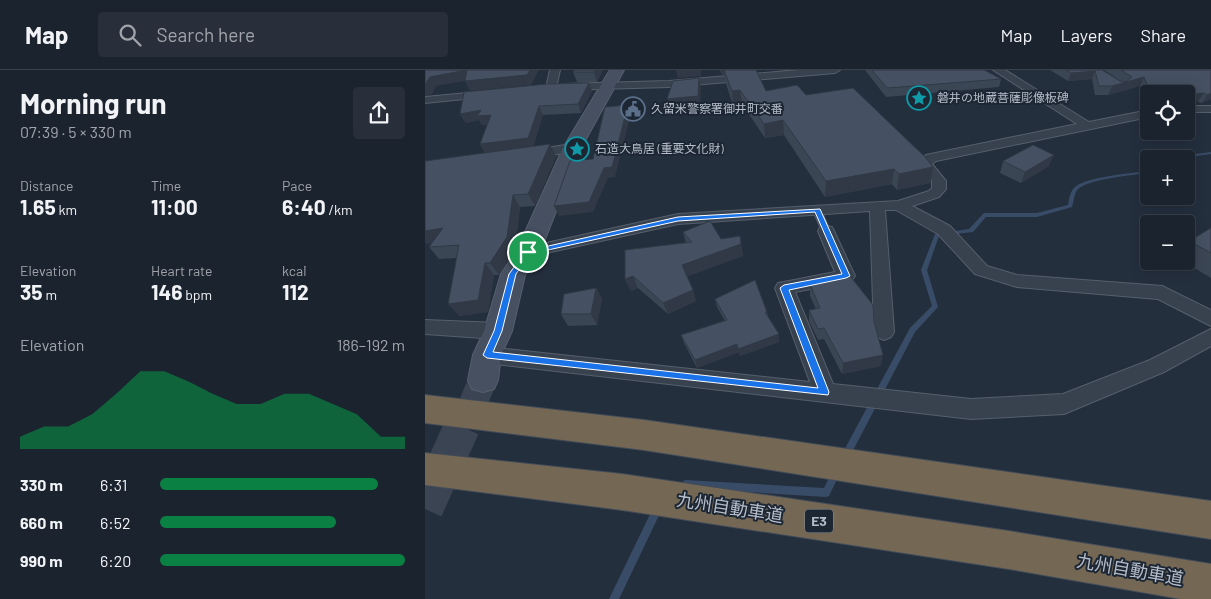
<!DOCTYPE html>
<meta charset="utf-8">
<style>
:root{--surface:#1b232e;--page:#282f3a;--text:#f1f3f6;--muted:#a0a4aa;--line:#39404a;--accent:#0b8043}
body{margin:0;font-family:Barlow,"Noto Sans JP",sans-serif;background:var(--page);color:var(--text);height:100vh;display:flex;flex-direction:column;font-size:19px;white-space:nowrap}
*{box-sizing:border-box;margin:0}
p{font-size:16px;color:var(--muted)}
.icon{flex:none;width:28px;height:28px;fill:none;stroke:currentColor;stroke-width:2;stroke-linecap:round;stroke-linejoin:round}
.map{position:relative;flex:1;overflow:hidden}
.panel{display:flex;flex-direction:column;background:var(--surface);width:425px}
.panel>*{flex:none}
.tools{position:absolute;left:715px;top:15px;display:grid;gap:10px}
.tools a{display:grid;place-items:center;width:55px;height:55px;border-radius:5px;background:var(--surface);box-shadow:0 2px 12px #0003,0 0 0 1px var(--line);font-size:25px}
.pin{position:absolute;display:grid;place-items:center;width:42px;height:42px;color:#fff;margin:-21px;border:2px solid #fff;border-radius:50%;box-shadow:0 1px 5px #0007}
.round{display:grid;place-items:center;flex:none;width:52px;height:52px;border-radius:5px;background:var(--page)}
.head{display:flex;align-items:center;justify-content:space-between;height:85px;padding:0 20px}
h1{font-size:28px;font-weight:700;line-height:38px}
.figures{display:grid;grid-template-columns:repeat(3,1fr);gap:8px;height:85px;padding:5px 20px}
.figures div{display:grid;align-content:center}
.figures b{font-size:21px;font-weight:700}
.figures small{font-size:14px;font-weight:400}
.figures p{font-size:14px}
.chart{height:140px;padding:10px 20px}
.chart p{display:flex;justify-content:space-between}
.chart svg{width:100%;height:90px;margin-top:5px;fill:var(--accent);opacity:.7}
ul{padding:0 20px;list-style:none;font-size:16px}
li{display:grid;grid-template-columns:80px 60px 1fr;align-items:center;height:38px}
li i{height:12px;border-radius:6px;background:var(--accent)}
header{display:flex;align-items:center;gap:30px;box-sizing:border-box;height:70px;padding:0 25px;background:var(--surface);border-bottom:1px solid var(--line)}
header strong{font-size:24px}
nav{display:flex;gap:28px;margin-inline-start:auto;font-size:18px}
.search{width:350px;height:45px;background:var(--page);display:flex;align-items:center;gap:12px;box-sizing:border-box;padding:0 18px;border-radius:5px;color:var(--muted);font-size:19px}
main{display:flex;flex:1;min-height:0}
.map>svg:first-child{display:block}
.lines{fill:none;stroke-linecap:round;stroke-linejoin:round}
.stream{fill:#394c67;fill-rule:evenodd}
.secondary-tunnel-far1{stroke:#3a4453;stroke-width:28;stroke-dasharray:28 14;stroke-linecap:butt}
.secondary-tunnel{stroke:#3a4453;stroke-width:36;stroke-dasharray:36 18;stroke-linecap:butt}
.service-casing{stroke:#565f6c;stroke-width:2}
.minor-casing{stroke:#565f6c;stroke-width:2}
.secondary-casing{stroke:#565f6c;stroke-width:2}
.motorway-casing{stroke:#434c59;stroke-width:2}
.service{fill:#38414e;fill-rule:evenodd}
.minor{fill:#38414e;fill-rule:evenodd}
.secondary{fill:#465061;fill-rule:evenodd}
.motorway{fill:#746855;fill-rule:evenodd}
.wall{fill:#3b4654}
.shaded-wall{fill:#303945}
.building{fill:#455162;stroke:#303945}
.route{fill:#1a73e8;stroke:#fff;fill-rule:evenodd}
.labels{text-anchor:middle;stroke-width:4;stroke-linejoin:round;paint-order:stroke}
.far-poi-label{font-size:12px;fill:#b4bcc9;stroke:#1d2633;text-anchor:start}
.shield{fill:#1d2633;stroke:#878f9c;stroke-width:1}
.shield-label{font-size:14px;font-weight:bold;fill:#b4bcc9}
.near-street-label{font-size:18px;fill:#b4bcc9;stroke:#1d2633}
</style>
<header>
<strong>Map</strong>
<div class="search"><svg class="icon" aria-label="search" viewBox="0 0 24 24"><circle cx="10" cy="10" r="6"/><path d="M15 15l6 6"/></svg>Search here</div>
<nav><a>Map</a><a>Layers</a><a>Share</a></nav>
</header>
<main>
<section class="panel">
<div class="head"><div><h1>Morning run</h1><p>07:39 · 5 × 330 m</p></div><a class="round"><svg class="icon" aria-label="share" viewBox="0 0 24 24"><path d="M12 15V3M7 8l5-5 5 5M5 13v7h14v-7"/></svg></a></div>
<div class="figures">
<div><p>Distance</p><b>1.65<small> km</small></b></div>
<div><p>Time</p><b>11:00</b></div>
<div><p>Pace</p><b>6:40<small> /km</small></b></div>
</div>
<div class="figures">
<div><p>Elevation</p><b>35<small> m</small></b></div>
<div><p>Heart rate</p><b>146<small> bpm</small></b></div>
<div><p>kcal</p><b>112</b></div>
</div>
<div class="chart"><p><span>Elevation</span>186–192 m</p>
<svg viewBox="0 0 160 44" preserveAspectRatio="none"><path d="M0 44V38L10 33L20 33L30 27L40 17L50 6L60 6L70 11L80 17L90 22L100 22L110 17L120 17L130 22L140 27L150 38L160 38V44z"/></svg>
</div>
<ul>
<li><b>330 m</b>6:31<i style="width:89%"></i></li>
<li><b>660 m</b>6:52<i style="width:72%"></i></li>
<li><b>990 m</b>6:20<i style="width:100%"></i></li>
</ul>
</section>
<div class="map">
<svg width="786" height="529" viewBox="0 0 786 529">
<rect width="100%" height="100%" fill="#242f3e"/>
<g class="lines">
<!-- stream -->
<path class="stream" d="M786,82V84L749,89H733Z
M724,101V103C708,105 664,109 653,119C649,123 649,131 647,137L612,147H561L548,162L514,166L502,200L513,237L490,262L423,390L420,391L417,390L416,387L417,384L485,258L507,236L496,200L510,164L544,159L558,144L560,143H612L643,135C644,129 645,121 650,117C661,107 708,103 724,101Z
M411,399L414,400L415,403L404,426L401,427L261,418L258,417L257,414L258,411L261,410L399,418L408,400Z
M233,432L236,434L238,437L194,529H184L230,434Z"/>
<!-- secondary-tunnel-far1 -->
<path class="secondary-tunnel-far1" d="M45,340L58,310"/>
<!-- secondary-tunnel -->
<path class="secondary-tunnel" d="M0,439L45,339"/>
<!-- service casing -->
<g class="service-casing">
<path id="service" d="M389,138H392L396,140L405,161L404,163H398L397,161L388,140Z"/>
</g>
<!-- minor casing -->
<g class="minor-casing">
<path id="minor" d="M125,0H135L131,18L126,21L121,18Z
M374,0H415L410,3L244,17L137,20L132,17L137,14L244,11Z
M568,0H580L664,52L724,40V47L511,91L507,94L521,111V119L514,127L487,136L525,156L562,196L592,205L737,216L786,240V256L733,229L592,217L550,204L513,164L471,140H460L469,262L466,267L459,270L452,267L449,262L445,141L253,154L103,187L97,186L95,182L97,178L103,177L253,144L473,131L504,121L507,118V111L493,94L501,85L652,54Z
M64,21L70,24L68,26L0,33V27Z
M761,36H786V42H761Z
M147,74L152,75L154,78L152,81L101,89L94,85L101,81Z
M401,156L407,157L409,161L430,206L427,210L421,212L370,222L408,314L546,329L638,324L725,290L786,259V276L739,302L639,344L546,349L62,293L55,291L52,285L55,279L62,277L385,312L350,218L353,213L359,212L410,202L393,161L395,157Z
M0,250L73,253L80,256L83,261L80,266L73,269L0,264Z"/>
</g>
<!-- secondary casing -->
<g class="secondary-casing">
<path id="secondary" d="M185,0H199L156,78L115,182L100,205L87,261L76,285L73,310L69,319L58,322L47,319L43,310L48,285L59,261L76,204L92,180L138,78Z"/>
</g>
<!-- motorway casing -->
<g class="motorway-casing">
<path id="motorway" d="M0,325L219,350L786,431V469L219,380L0,353Z
M0,383L197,404L584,461L786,494V529H756L584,499L197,440L0,415Z"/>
</g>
<!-- service -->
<use href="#service" class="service"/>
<!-- minor -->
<use href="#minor" class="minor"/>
<!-- secondary -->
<use href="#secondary" class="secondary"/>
<!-- motorway -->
<use href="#motorway" class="motorway"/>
</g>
<!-- wall -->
<path class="wall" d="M150,0H178L172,12H152L148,2Z
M295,0H331L341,21L381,25L508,97L505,113L472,120L467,114L400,127L359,65L340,68L317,34L308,35L301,14L299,4L297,5Z
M440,0H559L576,9L574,17L461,27Z
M625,0H677L695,11L697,12L679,0H786V29L777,33L773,32L761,33V24H724V29L721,30L715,16L683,25H670L667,9L643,11Z
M164,13L167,21L156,43L118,45L108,77L131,86L110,136L95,137L90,179L74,205H69L63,242L34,246L31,188L14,189L4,177L7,173L0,174L60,83L55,74L63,55H57L54,50L41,53L35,44Z
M578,91L624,96L596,113L575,103Z
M786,158V208L758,191H761V174L764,171Z
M258,162L296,169L316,174L318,186L262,206L268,220L271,231L243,244L213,218L206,221L200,209L261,173Z
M385,214L449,252L456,296L417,304L399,269L393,270L384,251V240L391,239L385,226Z
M171,218L177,229L172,255L143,256L136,244Z
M290,229L342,242L343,246L354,272L315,286L314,282L272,298L259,273L256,265L300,251L292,237Z"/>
<!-- shaded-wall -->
<path class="shaded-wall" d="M42,0H114L106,15L45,21L40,11L11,16L7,24L0,26V15L5,7Z
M170,0H178L172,12L169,2Z
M251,0H276V6L253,8Z
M296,0H326H299V4L297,5Z
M670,1L667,9L643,11L646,3Z
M719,7L715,16L683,25L687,16Z
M274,8L276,16L275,34L244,37L242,29Z
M164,13L167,21L156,43L153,34Z
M315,20L317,34L308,35L307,21Z
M731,20L729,24H724L725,22Z
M779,23L773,32L761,33V25Z
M786,23V29L777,33L782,25Z
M203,35L206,44L190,107L183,108L168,142L134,146L129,136L164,132Z
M114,36L118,45L108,77L60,84L55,74Z
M56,40L66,45L71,54L57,55L54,50L41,53L35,44Z
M358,50L359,65L340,68L339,54Z
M125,74L131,86L110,136L103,124Z
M629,85L624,96L596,113L600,102Z
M508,97L505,113L472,120L474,104Z
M469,99L467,114L400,127L401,111Z
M88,125L95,137L90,179L74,205L65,193Z
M18,158L27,170L0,174V161Z
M316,174L318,186L261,207L257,195Z
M60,193L69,205L63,242L34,246L23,234Z
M208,206L213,218L206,221L200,209Z
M171,218L177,229L172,255L166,244Z
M268,220L271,231L243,244L238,233Z
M354,264V272L315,286L313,279Z
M312,274L314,282L272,298L270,290Z
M458,285L456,296L417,304L418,293Z"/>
<!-- building -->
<path class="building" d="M0,0H105L102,5L40,11L42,0L5,7L0,15Z
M150,0H170L169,2H148Z
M299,0H331L341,21L372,15L381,25L428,18L500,87L508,97L474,104L469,99L401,111L358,50L339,54L315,20L307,21Z
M447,0H559L576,9L462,18Z
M641,0H677L695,11L701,12L707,7L696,0H786V23L782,25L779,23L761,25V24H738L731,20L725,22L719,7L687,16H674L670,1L646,3Z
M274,8L273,26L242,29L248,11Z
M164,13L153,34L114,36L103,68L55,74L66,45L52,46L56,40L35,44L39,22L122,14Z
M203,35L187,97L179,98L164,132L129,136L145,91L168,89L180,37Z
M125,74L103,124L88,125L82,167L65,193H60L53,230L23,234L34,175L4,177L18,158L0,161V91Z
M608,75L629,85L600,102L578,91Z
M285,151L296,169L315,166L316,174L257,195L268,220L238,233L208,206L200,209V180L267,172L258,162Z
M786,158V183L764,171Z
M425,206L448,235L449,252L458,285L418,293L399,258L393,259L384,240L395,238L385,214Z
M330,210L342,242H340L354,264L313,279L312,274L270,290L256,265L302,250L290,229Z
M171,218L166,244H136L139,224Z"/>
<!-- route -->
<path class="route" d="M395,139L425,206L421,208L364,220L404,322L403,325L62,288L58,285L69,261L84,204L101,181L253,147ZM390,142L417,204L359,215L355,218L393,318L68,282L77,261L91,204L105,184L253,151Z"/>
<!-- icons -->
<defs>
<g id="sight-ring" transform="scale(1.25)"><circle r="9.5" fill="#1d2633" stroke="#0f9aa8" stroke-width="1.5"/><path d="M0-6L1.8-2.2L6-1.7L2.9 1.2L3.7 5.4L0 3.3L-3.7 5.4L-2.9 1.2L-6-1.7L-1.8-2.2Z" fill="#0f9aa8"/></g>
<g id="civic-ring" transform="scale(1.25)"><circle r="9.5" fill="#1d2633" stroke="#5c6f8a" stroke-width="1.5"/><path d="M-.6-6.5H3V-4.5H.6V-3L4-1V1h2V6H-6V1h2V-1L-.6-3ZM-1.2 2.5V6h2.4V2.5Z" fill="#5c6f8a"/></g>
</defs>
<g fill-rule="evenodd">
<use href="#sight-ring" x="494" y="28"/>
<use href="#civic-ring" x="208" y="39"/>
<use href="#sight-ring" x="152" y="79"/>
</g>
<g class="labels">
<!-- far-poi labels -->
<g class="far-poi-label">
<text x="512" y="32">磐井の地蔵菩薩彫像板碑</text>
<text x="226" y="43">久留米警察署御井町交番</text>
<text x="170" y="83">石造大鳥居 (重要文化財)</text>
</g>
<!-- shield labels -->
<rect class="shield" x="380" y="439.5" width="28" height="23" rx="4"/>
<g class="shield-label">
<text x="394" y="456">E3</text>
</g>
<!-- near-street labels -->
<g class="near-street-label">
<text transform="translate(305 438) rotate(9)" y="6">九州自動車道</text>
<text transform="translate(705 500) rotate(10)" y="6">九州自動車道</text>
</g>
</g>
</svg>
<div class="tools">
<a><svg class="icon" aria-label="locate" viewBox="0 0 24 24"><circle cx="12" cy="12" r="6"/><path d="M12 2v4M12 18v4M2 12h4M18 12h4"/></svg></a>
<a>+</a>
<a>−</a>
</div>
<div class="pin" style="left:103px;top:182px;background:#1e9e55"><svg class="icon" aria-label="arrive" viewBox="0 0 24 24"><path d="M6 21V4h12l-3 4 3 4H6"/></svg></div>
</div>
</main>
